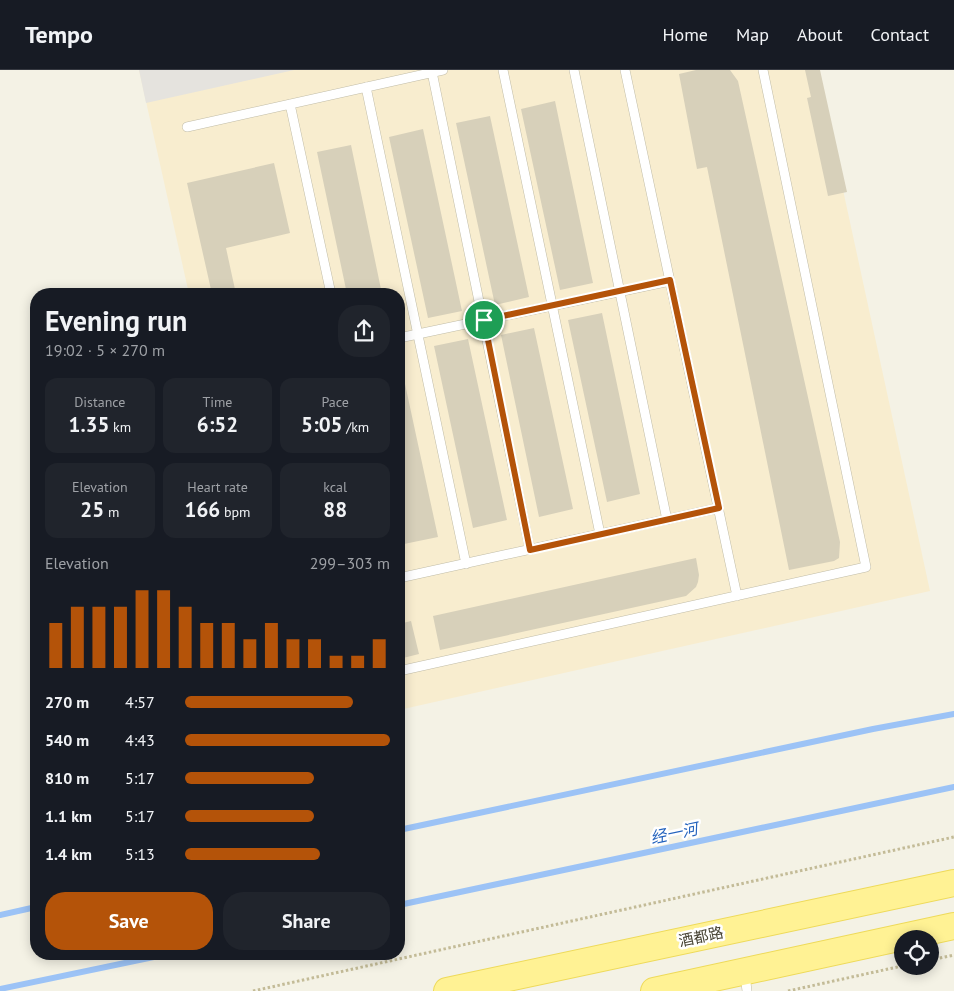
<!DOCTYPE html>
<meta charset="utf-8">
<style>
:root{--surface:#171b24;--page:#20242c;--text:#f1f3f6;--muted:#9ea1a6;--line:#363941;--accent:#b45309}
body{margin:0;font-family:"PT Sans","Noto Sans SC",sans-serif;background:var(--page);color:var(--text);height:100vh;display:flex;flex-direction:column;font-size:19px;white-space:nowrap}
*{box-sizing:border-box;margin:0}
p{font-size:16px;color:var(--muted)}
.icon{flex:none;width:28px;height:28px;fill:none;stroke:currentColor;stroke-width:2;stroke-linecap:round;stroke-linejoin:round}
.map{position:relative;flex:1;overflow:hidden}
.details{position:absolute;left:30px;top:218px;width:375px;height:672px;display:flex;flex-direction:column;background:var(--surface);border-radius:20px;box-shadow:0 2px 12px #0003}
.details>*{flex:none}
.fabs{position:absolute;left:894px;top:860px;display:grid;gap:10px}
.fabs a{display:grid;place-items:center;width:45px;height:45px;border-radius:50%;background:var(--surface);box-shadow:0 2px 12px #0003;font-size:25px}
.pin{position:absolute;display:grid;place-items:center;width:42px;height:42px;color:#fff;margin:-21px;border:2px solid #fff;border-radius:50%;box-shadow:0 1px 5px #0007}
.round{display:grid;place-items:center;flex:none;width:52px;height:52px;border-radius:20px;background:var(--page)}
.overview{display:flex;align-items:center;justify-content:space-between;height:85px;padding:0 15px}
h1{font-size:28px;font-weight:600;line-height:38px}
.stats{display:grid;grid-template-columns:repeat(3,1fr);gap:8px;height:85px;padding:5px 15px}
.stats div{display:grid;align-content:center;border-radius:12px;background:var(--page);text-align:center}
.stats b{font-size:21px;font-weight:600}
.stats small{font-size:14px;font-weight:400}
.stats p{font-size:14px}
.chart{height:140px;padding:10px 15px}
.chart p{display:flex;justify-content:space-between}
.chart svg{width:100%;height:90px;margin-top:5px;stroke:var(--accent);stroke-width:6}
.action{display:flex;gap:10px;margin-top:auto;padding:10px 15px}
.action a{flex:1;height:58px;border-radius:20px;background:var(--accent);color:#fff;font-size:20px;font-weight:600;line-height:58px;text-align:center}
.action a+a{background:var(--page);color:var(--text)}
ul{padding:0 15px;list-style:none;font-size:16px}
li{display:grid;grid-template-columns:80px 60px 1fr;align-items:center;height:38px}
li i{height:12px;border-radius:6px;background:var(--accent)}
header{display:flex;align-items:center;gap:30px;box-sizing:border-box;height:70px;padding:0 25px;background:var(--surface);border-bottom:1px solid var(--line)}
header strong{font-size:24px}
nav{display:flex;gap:28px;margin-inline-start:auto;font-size:18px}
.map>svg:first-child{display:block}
.commercial{fill:#f8edcf}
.parking{fill:#e5e3de}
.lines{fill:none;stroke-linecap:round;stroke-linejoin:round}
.stream{stroke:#9cc3f6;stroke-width:6}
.building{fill:#d7d0ba}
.service-casing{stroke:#c0bca7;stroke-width:10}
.primary-casing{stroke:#eeda5a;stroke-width:28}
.path{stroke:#c3bb97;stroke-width:3;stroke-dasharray:2.5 2.5;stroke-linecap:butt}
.service{stroke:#fff;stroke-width:9}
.primary{stroke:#fff294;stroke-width:26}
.route-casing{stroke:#fff;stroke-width:10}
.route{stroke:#b45309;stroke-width:6}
.labels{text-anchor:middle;stroke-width:5;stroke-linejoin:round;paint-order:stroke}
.street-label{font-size:15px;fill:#474334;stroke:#fff}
.water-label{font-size:16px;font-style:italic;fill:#2463bd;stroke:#fff}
</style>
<header>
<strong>Tempo</strong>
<nav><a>Home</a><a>Map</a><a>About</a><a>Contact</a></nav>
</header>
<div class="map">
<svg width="954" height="921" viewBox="0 0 954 921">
<rect width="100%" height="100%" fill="#f4f2e5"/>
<!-- commercial -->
<path class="commercial" d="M139,0H817L930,521L399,640V224H189Z"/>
<!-- parking -->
<path class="parking" d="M139,0H294L146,33Z"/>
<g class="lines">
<!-- stream -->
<path class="stream" d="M399,760L873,659L954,644
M399,835L954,717
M0,845L36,837
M0,919L168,884"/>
</g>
<!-- building -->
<path class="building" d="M696,0H730L738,11L840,472L839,488L834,491L789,500L707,97L697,99L679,4Z
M805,0H820L847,122L828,126L807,28L811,27Z
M555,31L593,213L560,220L521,39Z
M490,46L529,227L495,235L456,53Z
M423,59L462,241L428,248L389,67Z
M351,75L382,224H347L317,82Z
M274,93L290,163L226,178L236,224H212L187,113Z
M602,243L640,424L607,432L568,250Z
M534,258L573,439L539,447L501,265Z
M468,269L507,450L473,458L434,276Z
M399,286L438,467L404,474L399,448Z
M696,488L699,505L698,512L696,517L686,526L440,580L433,546Z
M411,551L419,584L399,589V554Z"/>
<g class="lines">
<!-- service casing -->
<g class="service-casing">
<path id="service" d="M503,0L600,464
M574,0L667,450
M625,0L737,526
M432,2L530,480
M366,17L466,494
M290,34L331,224
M187,57L443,0
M399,268L670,211
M399,508L719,438
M399,601L866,497L763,0
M745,904L747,921"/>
</g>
<!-- primary casing -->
<g class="primary-casing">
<path id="primary" d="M447,921L954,813
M654,921L954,856"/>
</g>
<!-- path -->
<path class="path" d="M930,890L954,885
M253,921L954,767
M788,921L902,896"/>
<!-- service -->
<use href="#service" class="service"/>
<!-- primary -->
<use href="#primary" class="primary"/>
</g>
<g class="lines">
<!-- route casing -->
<g class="route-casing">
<path id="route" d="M670,210L719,438L530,480L484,250Z"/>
</g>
<!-- route -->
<use href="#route" class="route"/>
</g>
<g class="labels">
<!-- street labels -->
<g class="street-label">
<text transform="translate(701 867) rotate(-12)" y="5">酒都路</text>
</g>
<!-- water labels -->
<g class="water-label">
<text transform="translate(674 763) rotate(-12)" y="6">经一河</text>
</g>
</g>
</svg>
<div class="fabs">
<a><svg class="icon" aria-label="locate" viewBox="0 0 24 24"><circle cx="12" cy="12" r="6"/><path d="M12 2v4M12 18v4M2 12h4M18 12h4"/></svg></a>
</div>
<div class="pin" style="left:484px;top:250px;background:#1e9e55"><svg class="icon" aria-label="arrive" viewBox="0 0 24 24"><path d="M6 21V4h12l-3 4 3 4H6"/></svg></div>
<section class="details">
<div class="overview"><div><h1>Evening run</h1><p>19:02 · 5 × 270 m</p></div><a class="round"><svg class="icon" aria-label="share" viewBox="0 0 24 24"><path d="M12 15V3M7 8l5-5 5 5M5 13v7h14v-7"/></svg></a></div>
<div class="stats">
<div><p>Distance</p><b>1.35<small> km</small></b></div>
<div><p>Time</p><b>6:52</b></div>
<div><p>Pace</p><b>5:05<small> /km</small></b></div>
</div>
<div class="stats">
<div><p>Elevation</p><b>25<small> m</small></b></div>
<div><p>Heart rate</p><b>166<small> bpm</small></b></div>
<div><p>kcal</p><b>88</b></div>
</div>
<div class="chart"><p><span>Elevation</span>299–303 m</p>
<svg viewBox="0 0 160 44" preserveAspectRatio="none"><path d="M5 44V22M15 44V14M25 44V14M35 44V14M45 44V6M55 44V6M65 44V14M75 44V22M85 44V22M95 44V30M105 44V22M115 44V30M125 44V30M135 44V38M145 44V38M155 44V30"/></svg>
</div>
<ul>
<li><b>270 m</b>4:57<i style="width:82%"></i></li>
<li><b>540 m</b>4:43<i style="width:100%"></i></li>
<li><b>810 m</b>5:17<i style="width:63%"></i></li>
<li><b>1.1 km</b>5:17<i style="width:63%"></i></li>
<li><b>1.4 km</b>5:13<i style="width:66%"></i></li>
</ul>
<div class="action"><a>Save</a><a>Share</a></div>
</section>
</div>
